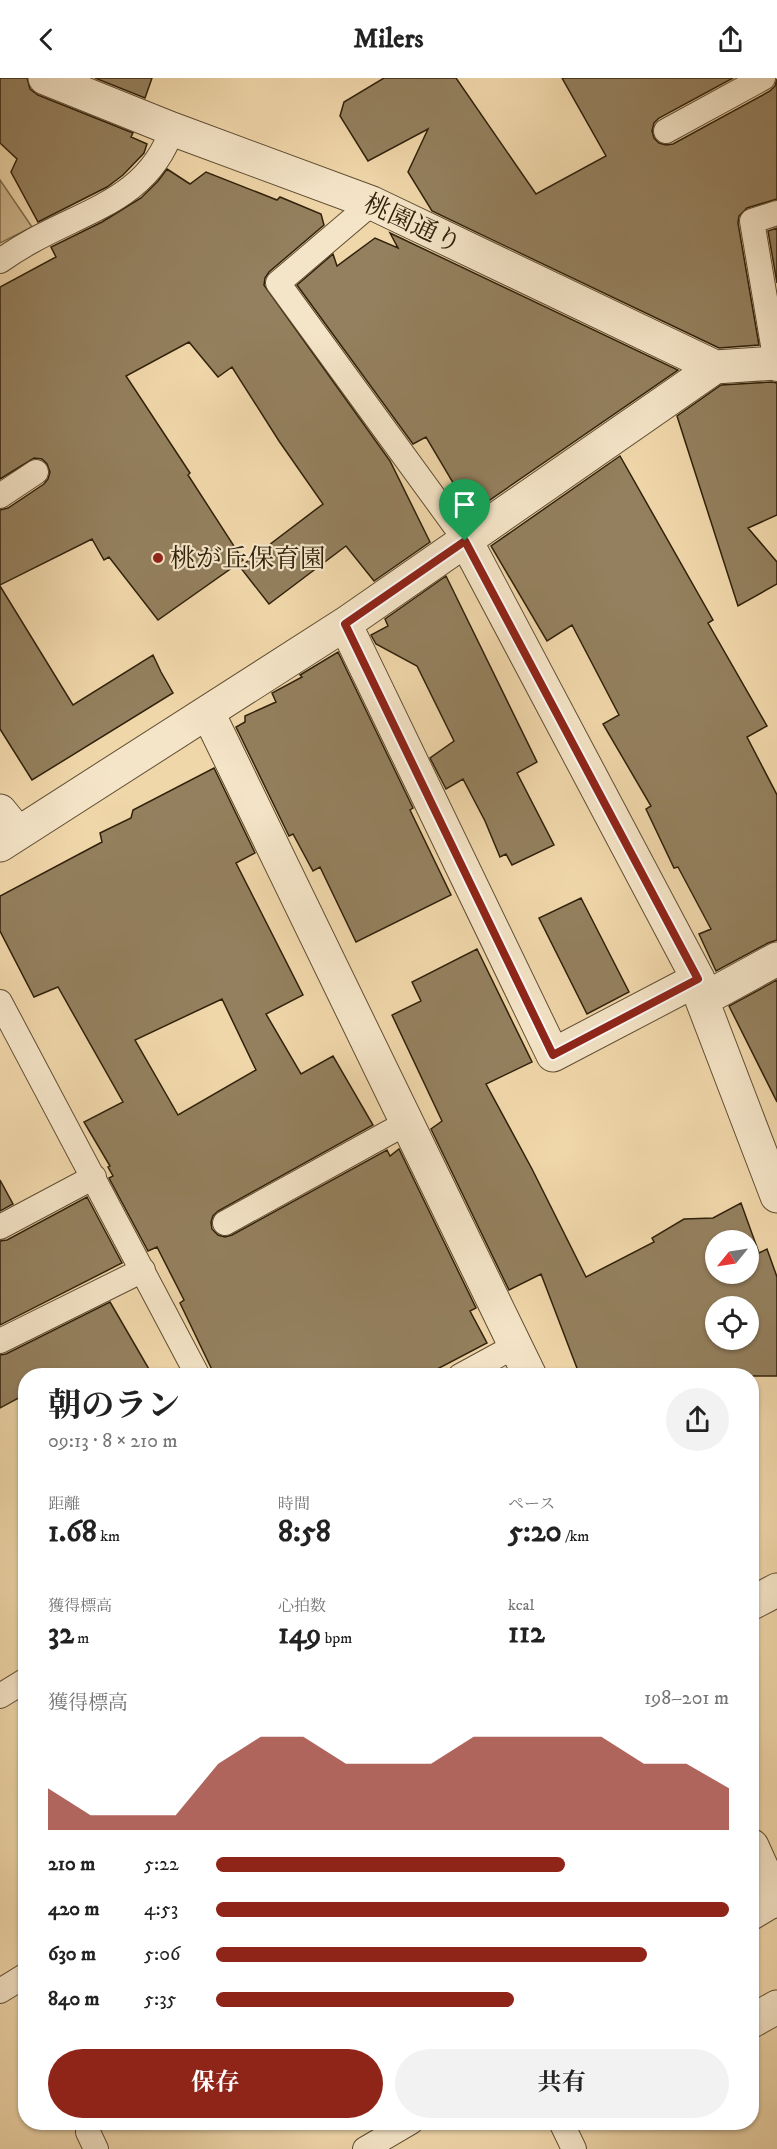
<!DOCTYPE html>
<html lang="ja">
<meta charset="utf-8">
<style>
:root{--surface:#fff;--page:#f2f2f2;--text:#222;--muted:#767676;--accent:#8f2418}
body{margin:0;font-family:"IM FELL DW Pica","Noto Serif JP",serif;background:var(--page);color:var(--text);height:100vh;display:flex;flex-direction:column;font-size:22px;white-space:nowrap}
*{box-sizing:border-box;margin:0}
p{font-size:20px;color:var(--muted)}
.icon{flex:none;width:33px;height:33px;fill:none;stroke:currentColor;stroke-width:2;stroke-linecap:round;stroke-linejoin:round}
.map{position:relative;flex:1;overflow:hidden}
.side{position:absolute;left:18px;top:1290px;width:741px;height:762px;display:flex;flex-direction:column;background:var(--surface);border-radius:24px;box-shadow:0 2px 4px #0004}
.side>*{flex:none}
.needle{width:39px;rotate:240deg}
.buttons{position:absolute;left:705px;top:1152px;display:grid;gap:12px}
.buttons a{display:grid;place-items:center;width:54px;height:54px;border-radius:50%;background:var(--surface);box-shadow:0 2px 4px #0004;font-size:30px}
.pin{position:absolute;display:grid;place-items:center;width:51px;height:51px;color:#fff;margin:-62px -26px;border-radius:50% 50% 50% 0;rotate:-45deg;box-shadow:0 0 6px #0007}
.pin .icon{rotate:45deg}
.round{display:grid;place-items:center;flex:none;width:63px;height:63px;border-radius:32px;background:var(--page)}
.summary{display:flex;align-items:center;justify-content:space-between;height:102px;padding:0 30px}
h1{font-size:33px;font-weight:700;line-height:45px}
.metrics{display:grid;grid-template-columns:repeat(3,1fr);gap:9px;height:102px;padding:6px 30px}
.metrics div{display:grid;align-content:center}
.metrics b{font-size:30px;font-weight:700}
.metrics small{font-size:16px;font-weight:400}
.metrics p{font-size:16px}
.chart{height:168px;padding:12px 30px}
.chart p{display:flex;justify-content:space-between}
.chart svg{width:100%;height:108px;margin-top:6px;fill:var(--accent);opacity:.7}
.cta{display:flex;gap:12px;margin-top:auto;padding:12px 30px}
.cta a{flex:1;height:69px;border-radius:36px;background:var(--accent);color:#fff;font-size:24px;font-weight:700;line-height:69px;text-align:center}
.cta a+a{background:var(--page);color:var(--text)}
ul{padding:0 30px;list-style:none;font-size:20px}
li{display:grid;grid-template-columns:96px 72px 1fr;align-items:center;height:45px}
li i{height:15px;border-radius:8px;background:var(--accent)}
header{display:flex;justify-content:space-between;align-items:center;height:78px;padding:0 30px;background:var(--surface);font-size:27px;font-weight:700}
.map>svg:first-child{display:block}
.green{fill:#cfb88f;stroke:#806c4d;stroke-width:1.5}
.building{fill:#94805e;stroke:#30210b;stroke-width:1.5;fill-rule:evenodd}
.lines{fill:none;stroke-linecap:round;stroke-linejoin:round}
.service-casing{stroke:#604e33;stroke-width:26}
.minor-casing{stroke:#604e33;stroke-width:35}
.service{stroke:#f5e5c8;stroke-width:24}
.minor{stroke:#f5e5c8;stroke-width:33}
.route-casing{stroke:#fff;stroke-width:12}
.route{stroke:#8f2418;stroke-width:8}
.poi-dot{fill:#8f2418;stroke:#f5e5c8;stroke-width:2}
.labels{text-anchor:middle;stroke-width:4.5;stroke-linejoin:round;paint-order:stroke}
.street-label{font-size:26px;fill:#30210b;stroke:#f5e5c8}
.poi-label{font-size:26px;fill:#30210b;stroke:#f5e5c8;text-anchor:start}
</style>
<header><svg class="icon" aria-label="back" viewBox="0 0 24 24"><path d="M15 5l-7 7 7 7"/></svg>Milers<svg class="icon" aria-label="share" viewBox="0 0 24 24"><path d="M12 15V3M7 8l5-5 5 5M5 13v7h14v-7"/></svg></header>
<div class="map">
<svg width="777" height="2071" viewBox="0 0 777 2071">
<rect width="100%" height="100%" fill="#f0d7aa"/>
<filter id="stains"><feTurbulence type="fractalNoise" baseFrequency=".00333" numOctaves="4"/><feColorMatrix values="0 0 0 0 .2 0 0 0 0 .09 0 0 0 0 .02 0 0 0 .5 -.17"/></filter>
<radialGradient id="worn" r=".72"><stop offset=".6" stop-color="#630" stop-opacity="0"/><stop offset="1" stop-color="#630" stop-opacity=".3"/></radialGradient>
<!-- green -->
<path class="green" d="M0,102L32,149L0,165Z"/>
<!-- building -->
<path class="building" d="M0,0H27L30,11L38,17L133,55L131,59L147,66L144,75L123,97L107,109L38,144L11,94L17,81L0,65Z
M95,0H152L145,20Z
M384,0H456L536,116L606,78L562,0H733L659,40L654,45L652,53L654,60L659,65L666,67L673,66L770,13L775,8L777,1V121L747,130L739,138L738,145L759,267L719,270L432,133L408,94L428,51L368,83L340,38L344,24Z
M167,91L190,106L206,94L277,122L280,119L321,136L324,147L269,194L265,200L264,207L390,383L430,464L374,503L346,468L269,526L240,489L323,426L279,363L232,289L218,299L189,264L126,298L190,395L188,397L243,482L158,542L109,479L104,482L92,461L0,507V432L8,430L44,406L48,401L50,394L47,386L42,381L34,380L0,401V209L56,179L51,169L102,144L141,120L158,103Z
M777,150V205L768,153Z
M390,155L678,292L471,435L426,359L413,366L297,207L333,176L337,188L375,160L398,170Z
M772,304L777,305V437L748,450L777,484V506L738,528L677,338L721,307Z
M620,378L713,542L708,545L767,648L747,659L777,717V862L768,865L716,893L699,856L711,851L678,789L674,790L646,731L651,728L603,646L619,637L572,547L547,563L491,468Z
M446,498L537,684L517,695L554,767L512,787L506,776L500,779L485,743L463,701L446,711L430,680L454,663L417,588L376,566L371,557L388,548L385,541Z
M0,508L73,627L153,577L161,594L173,615L32,702L0,651Z
M338,574L413,730L410,732L451,817L356,864L320,789L313,793L293,756L289,758L236,649L245,644V638L276,624L272,615L302,599L300,597Z
M214,690L255,775L236,785L303,917L266,936L301,996L333,978L373,1047L218,1133L213,1138L211,1144L212,1151L218,1157L225,1159L232,1157L387,1072L390,1078L399,1071L476,1230L470,1233L487,1265L424,1298H215L180,1225L184,1222L157,1169L148,1173L109,1100L113,1098L108,1089L110,1088L84,1044L123,1024L58,909L34,919L0,853V818L102,764L100,755L131,740L133,732ZM222,921L256,992L178,1037L135,962Z
M581,820L629,914L587,936L539,840Z
M477,871L532,984L486,1006L532,1091L586,1199L654,1164L652,1160L684,1141L713,1140L741,1125L759,1175L767,1171L777,1199V1298H580L541,1196L509,1212L431,1051L442,1043L392,937L421,923L412,904ZM716,1162H748V1196H716ZM716,1228H748V1262H716Z
M777,902V1024L729,928Z
M0,1102L13,1126L0,1133Z
M87,1119L122,1185L0,1247V1163L7,1162Z
M110,1224L153,1298H26V1316L0,1330V1277L6,1276Z"/>
<g class="lines">
<!-- service casing -->
<g class="service-casing">
<path id="service" d="M666,53L763,0
M372,125L278,205L466,463
M777,135L752,143L777,291
M0,183C10,176 21,169 32,163C87,132 150,119 172,51
M0,418L36,394
M0,924L198,1298
M225,1145L408,1044
M0,1149L94,1099
M0,1263L143,1192
M460,1298L515,1268
M0,1618L26,1602
M752,1840L777,1825
M0,1913L26,1897
M561,2044L574,2071
M88,2054L96,2071
M365,2071L411,2044"/>
</g>
<!-- minor casing -->
<g class="minor-casing">
<path id="minor" d="M45,0L172,51L372,125L715,289L777,285
M466,463L698,901L702,922L777,1118
M345,546L553,977L698,901
M208,635L530,1298
M0,733L18,755
M0,767L345,546L715,289
M702,922L777,881
M752,1525L777,1512
M752,1768L777,1823
M752,1943L777,1929"/>
</g>
<!-- service -->
<use href="#service" class="service"/>
<!-- minor -->
<use href="#minor" class="minor"/>
</g>
<g class="lines">
<!-- route casing -->
<g class="route-casing">
<path id="route" d="M465,463L698,901L553,977L345,546Z"/>
</g>
<!-- route -->
<use href="#route" class="route"/>
</g>
<!-- markers -->
<circle class="poi-dot" cx="158" cy="480" r="6"/>
<g class="labels">
<!-- street labels -->
<g class="street-label">
<text transform="translate(413 145) rotate(25)" y="9">桃園通り</text>
</g>
<!-- poi labels -->
<g class="poi-label">
<text x="170" y="489">桃が丘保育園</text>
</g>
</g>
<rect width="100%" height="100%" filter="url(#stains)"/>
<rect width="100%" height="100%" fill="url(#worn)"/>
</svg>
<div class="buttons">
<a><svg class="needle" viewBox="-14 -14 28 28"><path d="M0-13l5 13h-10z" fill="#e53935"/><path d="M0 13l5-13h-10z" fill="#767676"/></svg></a>
<a><svg class="icon" aria-label="locate" viewBox="0 0 24 24"><circle cx="12" cy="12" r="6"/><path d="M12 2v4M12 18v4M2 12h4M18 12h4"/></svg></a>
</div>
<div class="pin" style="left:465px;top:463px;background:#1e9e55"><svg class="icon" aria-label="arrive" viewBox="0 0 24 24"><path d="M6 21V4h12l-3 4 3 4H6"/></svg></div>
<section class="side">
<div class="summary"><div><h1>朝のラン</h1><p>09:13 · 8 × 210 m</p></div><a class="round"><svg class="icon" aria-label="share" viewBox="0 0 24 24"><path d="M12 15V3M7 8l5-5 5 5M5 13v7h14v-7"/></svg></a></div>
<div class="metrics">
<div><p>距離</p><b>1.68<small> km</small></b></div>
<div><p>時間</p><b>8:58</b></div>
<div><p>ペース</p><b>5:20<small> /km</small></b></div>
</div>
<div class="metrics">
<div><p>獲得標高</p><b>32<small> m</small></b></div>
<div><p>心拍数</p><b>149<small> bpm</small></b></div>
<div><p>kcal</p><b>112</b></div>
</div>
<div class="chart"><p><span>獲得標高</span>198–201 m</p>
<svg viewBox="0 0 160 44" preserveAspectRatio="none"><path d="M0 44V27L10 38L20 38L30 38L40 17L50 6L60 6L70 17L80 17L90 17L100 6L110 6L120 6L130 6L140 17L150 17L160 27V44z"/></svg>
</div>
<ul>
<li><b>210 m</b>5:22<i style="width:68%"></i></li>
<li><b>420 m</b>4:53<i style="width:100%"></i></li>
<li><b>630 m</b>5:06<i style="width:84%"></i></li>
<li><b>840 m</b>5:35<i style="width:58%"></i></li>
</ul>
<div class="cta"><a>保存</a><a>共有</a></div>
</section>
</div>
